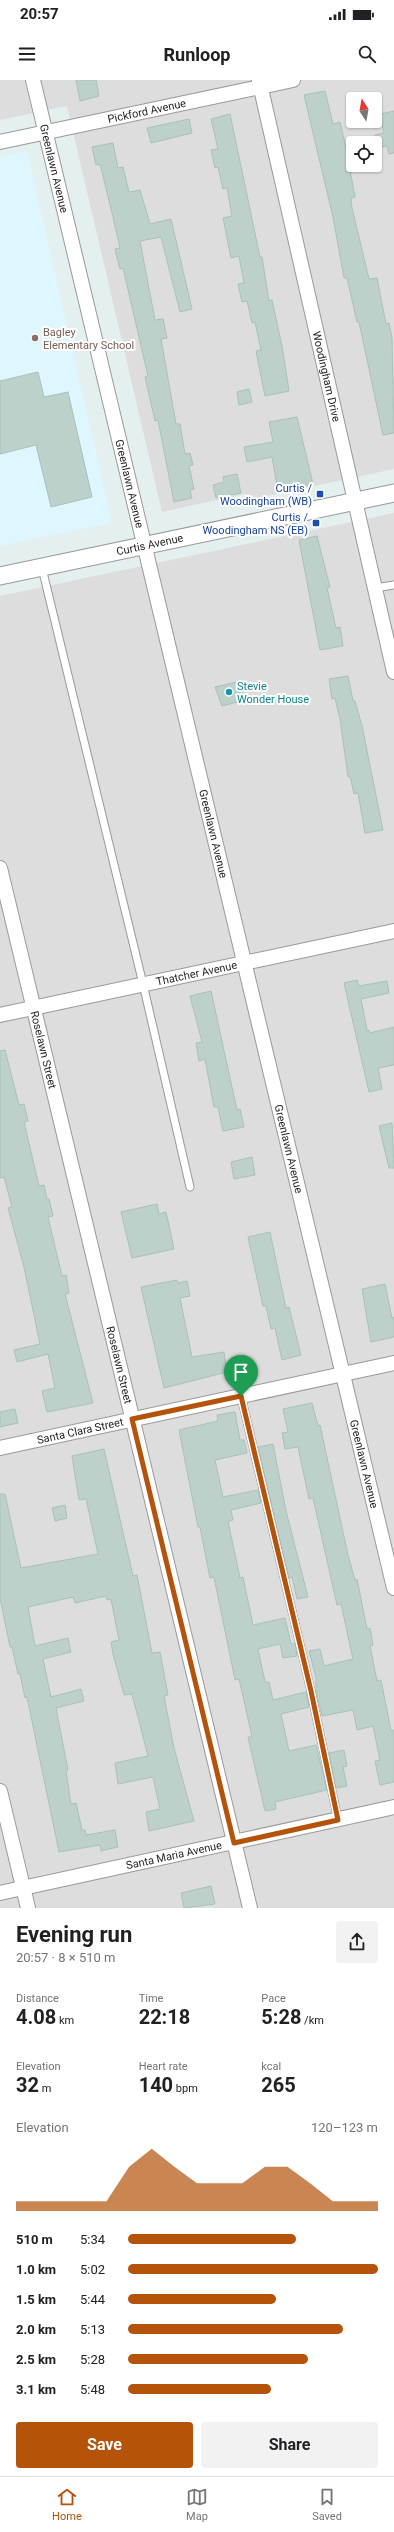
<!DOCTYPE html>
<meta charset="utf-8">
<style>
:root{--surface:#fff;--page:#f2f2f2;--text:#202124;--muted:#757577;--line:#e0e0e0;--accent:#b45309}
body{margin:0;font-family:Roboto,sans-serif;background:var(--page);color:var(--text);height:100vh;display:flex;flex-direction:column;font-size:15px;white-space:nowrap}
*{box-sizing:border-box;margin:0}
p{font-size:13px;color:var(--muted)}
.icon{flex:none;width:22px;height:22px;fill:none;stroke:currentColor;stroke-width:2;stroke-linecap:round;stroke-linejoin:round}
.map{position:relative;height:1828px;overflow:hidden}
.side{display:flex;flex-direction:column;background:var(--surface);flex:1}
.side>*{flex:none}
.needle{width:26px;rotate:349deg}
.tools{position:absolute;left:346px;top:12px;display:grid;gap:8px}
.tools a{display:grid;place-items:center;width:36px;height:36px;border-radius:4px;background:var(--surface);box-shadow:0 1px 3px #0004;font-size:20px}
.pin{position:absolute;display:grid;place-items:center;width:34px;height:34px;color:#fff;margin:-41px -17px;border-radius:50% 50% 50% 0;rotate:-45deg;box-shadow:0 0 4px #0007}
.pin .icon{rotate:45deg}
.round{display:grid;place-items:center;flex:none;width:42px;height:42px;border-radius:4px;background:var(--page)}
.headline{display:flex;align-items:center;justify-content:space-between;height:68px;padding:0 16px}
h1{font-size:22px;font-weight:700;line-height:30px}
.stats{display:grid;grid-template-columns:repeat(3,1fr);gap:6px;height:68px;padding:4px 16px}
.stats div{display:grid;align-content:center}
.stats b{font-size:20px;font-weight:700}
.stats small{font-size:11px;font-weight:400}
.stats p{font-size:11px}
.chart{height:112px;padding:8px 16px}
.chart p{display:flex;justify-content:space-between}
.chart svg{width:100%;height:72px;margin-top:4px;fill:var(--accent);opacity:.7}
.cta{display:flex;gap:8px;margin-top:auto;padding:8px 16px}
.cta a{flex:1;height:46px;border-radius:4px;background:var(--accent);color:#fff;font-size:16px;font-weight:700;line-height:46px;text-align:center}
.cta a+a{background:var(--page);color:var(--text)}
ul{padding:0 16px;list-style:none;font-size:13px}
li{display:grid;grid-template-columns:64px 48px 1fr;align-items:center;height:30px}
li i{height:10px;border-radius:5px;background:var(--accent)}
.status{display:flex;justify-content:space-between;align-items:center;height:28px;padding:0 20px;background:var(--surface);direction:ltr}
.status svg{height:11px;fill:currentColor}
header{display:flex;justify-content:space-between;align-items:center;height:52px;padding:0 16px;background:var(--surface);font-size:18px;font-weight:700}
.menu{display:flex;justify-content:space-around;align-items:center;height:56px;border-top:1px solid var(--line);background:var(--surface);font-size:11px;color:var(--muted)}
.menu a{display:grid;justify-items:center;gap:2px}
.menu .active{color:var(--accent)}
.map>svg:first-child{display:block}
.residential{fill:#dcdddc;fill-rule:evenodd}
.education{fill:#def7ff}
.building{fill:#bdd0ca;stroke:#a5c3ba}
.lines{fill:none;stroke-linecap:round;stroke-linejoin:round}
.service-casing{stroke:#999;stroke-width:9}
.minor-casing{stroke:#999;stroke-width:16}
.tertiary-casing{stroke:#999;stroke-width:19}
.service{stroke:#fff;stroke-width:7}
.minor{stroke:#fff;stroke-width:14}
.tertiary{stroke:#fff;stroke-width:17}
.route-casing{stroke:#fff;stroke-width:8}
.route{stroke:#b45309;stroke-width:5}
.education-dot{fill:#8d6e63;stroke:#fff;stroke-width:1.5}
.transit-dot{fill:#1a4fb4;stroke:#fff;stroke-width:1.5}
.culture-dot{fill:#0f9aa8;stroke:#fff;stroke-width:1.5}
.labels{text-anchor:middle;stroke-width:4;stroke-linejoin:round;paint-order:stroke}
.street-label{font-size:11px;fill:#1f1f1f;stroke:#fff}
.education-label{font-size:11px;fill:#785e54;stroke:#fff;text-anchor:start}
.transit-label{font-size:11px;fill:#164399;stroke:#fff;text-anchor:end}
.culture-label{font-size:11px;fill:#0d838f;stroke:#fff;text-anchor:start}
</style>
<div class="status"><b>20:57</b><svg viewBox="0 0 49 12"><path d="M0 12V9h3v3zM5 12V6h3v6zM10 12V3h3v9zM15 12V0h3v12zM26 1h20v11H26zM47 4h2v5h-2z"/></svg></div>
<header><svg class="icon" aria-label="menu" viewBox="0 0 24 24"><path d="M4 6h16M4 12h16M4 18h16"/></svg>Runloop<svg class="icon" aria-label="search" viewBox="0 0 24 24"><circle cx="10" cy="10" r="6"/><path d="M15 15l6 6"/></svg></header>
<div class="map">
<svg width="394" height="1828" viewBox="0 0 394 1828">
<rect width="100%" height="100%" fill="#e4f0ef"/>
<!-- residential -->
<path class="residential" d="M0,0H394V389L258,418L245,414L162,432L67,26L0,40ZM353,19H375V41H353ZM353,63H375V85H353Z
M394,433V1828H0V516Z"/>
<!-- education -->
<path class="education" d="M27,71L111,439L109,443L0,466V77Z"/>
<!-- building -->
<path class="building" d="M76,0H96L99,16L80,21Z
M325,11L333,44L340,42L345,63L355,117L351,118L352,128L369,199L377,198L386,244L389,243L392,258L394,353L383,355L359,242H357L347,198H344L333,137L304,15Z
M394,31V73L389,74L387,66L375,68V55L384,53L380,34Z
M230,34L260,177H262L269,221L272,220L282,266L289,311L265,316L256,271L261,270L255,242L252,243L247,221L242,222L238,204L244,203L239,176L231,178L223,138L232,136L227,108L223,109L218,87L215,88L211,70L218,69L211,39Z
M189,39L192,53L151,63L147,48Z
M113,63L118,88L123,87L129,112L140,110L150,144L171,139L192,229L180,232L161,157L140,161L155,240L163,239L167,258L161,259L176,344H180L185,374L190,373L193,385L189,386L194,409L190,410L192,418L174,422L158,340L155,341L145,297L148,296L123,188L120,189L115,169L120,168L113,137L100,84L96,85L92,67Z
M38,292L44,317L68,312L92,417L51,427L36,365L0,374V301Z
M249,309L252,322L239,325L237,312Z
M297,337L313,404L278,411L272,377L247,382L244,367L273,362L269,342Z
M237,394L241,413L216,418L213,405L224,402L223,397Z
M317,456L330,507L327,508L336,548L340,547L343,566L320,570L299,460Z
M348,596L353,621H355L362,646L383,750L365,753L358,713L354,714L350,696L348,697L340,639L335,618L332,619L329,599Z
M241,601L245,620L222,626L215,607Z
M357,900L359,906L387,901L389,913L361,919L367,950H369L370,953L394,947V985L378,988L382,1009L369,1012L344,903Z
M211,911L237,1030L240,1029L244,1047L223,1051L218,1027H214L205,979L199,981L196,963L202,962L190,916Z
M5,970L19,1025L24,1024L28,1041L24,1042L39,1106L44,1105L47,1119H49L53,1136L48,1137L62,1196L66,1195L69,1213L65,1214L93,1323L47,1332L42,1311L55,1308L48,1274L17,1282L14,1270L40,1264L24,1187L8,1128L12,1127L4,1097L0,1098V971Z
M392,1043L394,1088H389L379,1046Z
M252,1077L255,1095L234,1099L231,1082Z
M157,1124L159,1134L166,1132L174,1169L132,1178L121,1132Z
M270,1152L286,1228L289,1227L301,1275L282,1280L275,1248L271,1249L266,1226H263L248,1157Z
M177,1200L178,1203L187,1201L190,1216L180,1218L192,1277L224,1272L227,1292L164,1308L141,1207Z
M385,1204L392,1238L394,1237V1257L371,1262L362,1209Z
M312,1323L318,1346L320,1345L348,1475L355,1500L357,1499L367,1549L370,1548L373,1565L370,1566L377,1601L381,1600L391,1651L394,1650V1702L380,1705L375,1681L380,1680L373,1646L357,1650L353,1630L322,1636L316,1610V1597L309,1571L320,1569L324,1586L353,1579L341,1524L337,1525L313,1418L309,1419L298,1367L285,1369L282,1353L288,1352L283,1329Z
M15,1329L18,1343L0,1347V1332Z
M235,1332L240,1360H244L247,1373L215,1380L223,1417L258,1410L261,1423L231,1430L233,1440L228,1441L240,1498L243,1497L253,1545L285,1538L291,1564L295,1563L297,1576L283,1578L280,1564L258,1569L265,1602H269L273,1620L306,1612L309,1627L281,1634L289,1671L316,1665L327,1710L275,1722L276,1729L265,1731L248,1657H252L245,1625L239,1599L235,1600L214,1497L210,1498L200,1447H198L179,1350L218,1341L217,1335Z
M273,1364L286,1431L308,1517L297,1519L292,1497L289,1498L258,1367Z
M104,1369L133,1496L137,1495L152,1573L160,1572L168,1615L164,1616L174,1668L194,1741L149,1751L146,1732L160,1729L153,1697L118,1704L115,1683L148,1676L132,1614L124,1615L113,1574L111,1562L119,1560L111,1519L107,1520L106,1516L75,1523L73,1517L28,1527L35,1566L68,1558L71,1572L43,1579L51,1617L81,1609L84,1621L56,1628L68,1690L66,1691L71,1724L76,1723L82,1750H85L86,1755L115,1750L118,1767L101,1771L100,1765L59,1772L27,1617L25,1618L20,1594H18L12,1567H10L0,1518V1414H5L21,1488L98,1474L86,1419L79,1420L72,1376Z
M65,1425L67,1438L55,1441L52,1428Z
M344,1670L347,1686L343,1687L347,1706L336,1708L329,1673Z
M211,1806L215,1824L184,1828L181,1813Z"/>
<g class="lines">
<!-- service casing -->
<g class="service-casing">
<path id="service" d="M42,488L143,904L190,1107
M375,508L394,505
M241,1316L311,1611L338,1740"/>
</g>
<!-- minor casing -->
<g class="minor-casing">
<g id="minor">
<path id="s1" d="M33,0L394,1508"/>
<path id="s2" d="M259,0L394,592"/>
<path id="s3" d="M0,62L293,0"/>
<path id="s4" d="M0,788L250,1828"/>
<path id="s5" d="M0,935L394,851"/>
<path id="s6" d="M0,1368L394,1283"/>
<path d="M0,1711L28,1828"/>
<path id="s7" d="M0,1813L394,1727"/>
</g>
</g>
<!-- tertiary casing -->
<g class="tertiary-casing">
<g id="tertiary">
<path id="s8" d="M0,496L394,413"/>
</g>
</g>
<!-- service -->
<use href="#service" class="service"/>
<!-- minor -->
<use href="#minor" class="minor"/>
<!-- tertiary -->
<use href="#tertiary" class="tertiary"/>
</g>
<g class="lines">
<!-- route casing -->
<g class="route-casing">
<path id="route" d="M241,1316L311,1611L338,1740L234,1763L132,1339Z"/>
</g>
<!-- route -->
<use href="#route" class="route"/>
</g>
<!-- markers -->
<circle class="education-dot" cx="35" cy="258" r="4"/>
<g class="transit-dot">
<rect x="316" y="410" width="8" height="8" rx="2"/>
<rect x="312" y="439" width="8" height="8" rx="2"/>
</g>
<circle class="culture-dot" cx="229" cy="612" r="4"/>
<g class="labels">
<!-- street labels -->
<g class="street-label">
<text dy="4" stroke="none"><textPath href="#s3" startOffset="150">Pickford Avenue</textPath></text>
<text dy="4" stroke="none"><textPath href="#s1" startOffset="91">Greenlawn Avenue</textPath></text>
<text dy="4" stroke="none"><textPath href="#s2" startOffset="304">Woodingham Drive</textPath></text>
<text dy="4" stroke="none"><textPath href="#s1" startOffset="415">Greenlawn Avenue</textPath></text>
<text dy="4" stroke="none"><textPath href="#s8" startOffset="153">Curtis Avenue</textPath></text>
<text dy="4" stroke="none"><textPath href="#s1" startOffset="775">Greenlawn Avenue</textPath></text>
<text dy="4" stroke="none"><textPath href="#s5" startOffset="201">Thatcher Avenue</textPath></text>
<text dy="4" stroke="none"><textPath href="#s4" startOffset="187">Roselawn Street</textPath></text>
<text dy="4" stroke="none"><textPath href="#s1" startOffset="1099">Greenlawn Avenue</textPath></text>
<text dy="4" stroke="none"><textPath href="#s4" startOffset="511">Roselawn Street</textPath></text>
<text dy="4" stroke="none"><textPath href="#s6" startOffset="82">Santa Clara Street</textPath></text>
<text dy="4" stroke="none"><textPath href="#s1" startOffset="1423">Greenlawn Avenue</textPath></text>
<text dy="4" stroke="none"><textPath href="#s7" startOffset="178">Santa Maria Avenue</textPath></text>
</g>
<!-- education labels -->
<g class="education-label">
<text x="43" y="256">Bagley<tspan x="43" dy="13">Elementary School</tspan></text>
</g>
<!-- transit labels -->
<g class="transit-label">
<text x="312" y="412">Curtis /<tspan x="312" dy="13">Woodingham (WB)</tspan></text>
<text x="308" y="441">Curtis /<tspan x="308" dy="13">Woodingham NS (EB)</tspan></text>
</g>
<!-- culture labels -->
<g class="culture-label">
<text x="237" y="610">Stevie<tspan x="237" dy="13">Wonder House</tspan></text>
</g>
</g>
</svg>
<div class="tools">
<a><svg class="needle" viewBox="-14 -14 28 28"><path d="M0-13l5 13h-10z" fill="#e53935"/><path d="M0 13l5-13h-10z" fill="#757577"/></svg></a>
<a><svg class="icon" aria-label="locate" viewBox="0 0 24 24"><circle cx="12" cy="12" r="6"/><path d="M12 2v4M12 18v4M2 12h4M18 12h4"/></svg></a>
</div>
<div class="pin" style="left:241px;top:1316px;background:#1e9e55"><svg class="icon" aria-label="arrive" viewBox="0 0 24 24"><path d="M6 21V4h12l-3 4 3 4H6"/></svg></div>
</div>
<section class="side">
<div class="headline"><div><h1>Evening run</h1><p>20:57 · 8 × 510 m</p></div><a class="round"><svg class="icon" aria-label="share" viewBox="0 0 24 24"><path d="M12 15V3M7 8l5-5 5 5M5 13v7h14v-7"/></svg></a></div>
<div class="stats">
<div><p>Distance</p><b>4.08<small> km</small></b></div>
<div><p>Time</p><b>22:18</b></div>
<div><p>Pace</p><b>5:28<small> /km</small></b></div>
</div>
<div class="stats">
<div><p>Elevation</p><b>32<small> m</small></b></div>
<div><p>Heart rate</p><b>140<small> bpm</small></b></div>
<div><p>kcal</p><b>265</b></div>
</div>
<div class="chart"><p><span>Elevation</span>120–123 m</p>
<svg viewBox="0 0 160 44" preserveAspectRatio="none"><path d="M0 44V38L10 38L20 38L30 38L40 38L50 17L60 6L70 17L80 27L90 27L100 27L110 17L120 17L130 27L140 38L150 38L160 38V44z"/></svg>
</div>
<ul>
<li><b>510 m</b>5:34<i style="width:67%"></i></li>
<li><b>1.0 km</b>5:02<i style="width:100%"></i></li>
<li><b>1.5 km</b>5:44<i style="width:59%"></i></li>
<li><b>2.0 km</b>5:13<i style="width:86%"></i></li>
<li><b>2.5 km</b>5:28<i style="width:72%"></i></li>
<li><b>3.1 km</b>5:48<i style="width:57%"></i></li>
</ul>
<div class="cta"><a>Save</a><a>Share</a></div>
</section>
<nav class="menu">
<a class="active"><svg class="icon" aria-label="home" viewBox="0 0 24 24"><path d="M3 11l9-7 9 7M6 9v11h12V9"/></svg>Home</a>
<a><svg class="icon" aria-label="map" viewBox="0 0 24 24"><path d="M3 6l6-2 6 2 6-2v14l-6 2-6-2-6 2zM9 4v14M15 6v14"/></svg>Map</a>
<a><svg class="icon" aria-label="saved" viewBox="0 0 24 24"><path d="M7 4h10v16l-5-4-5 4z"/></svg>Saved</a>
</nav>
